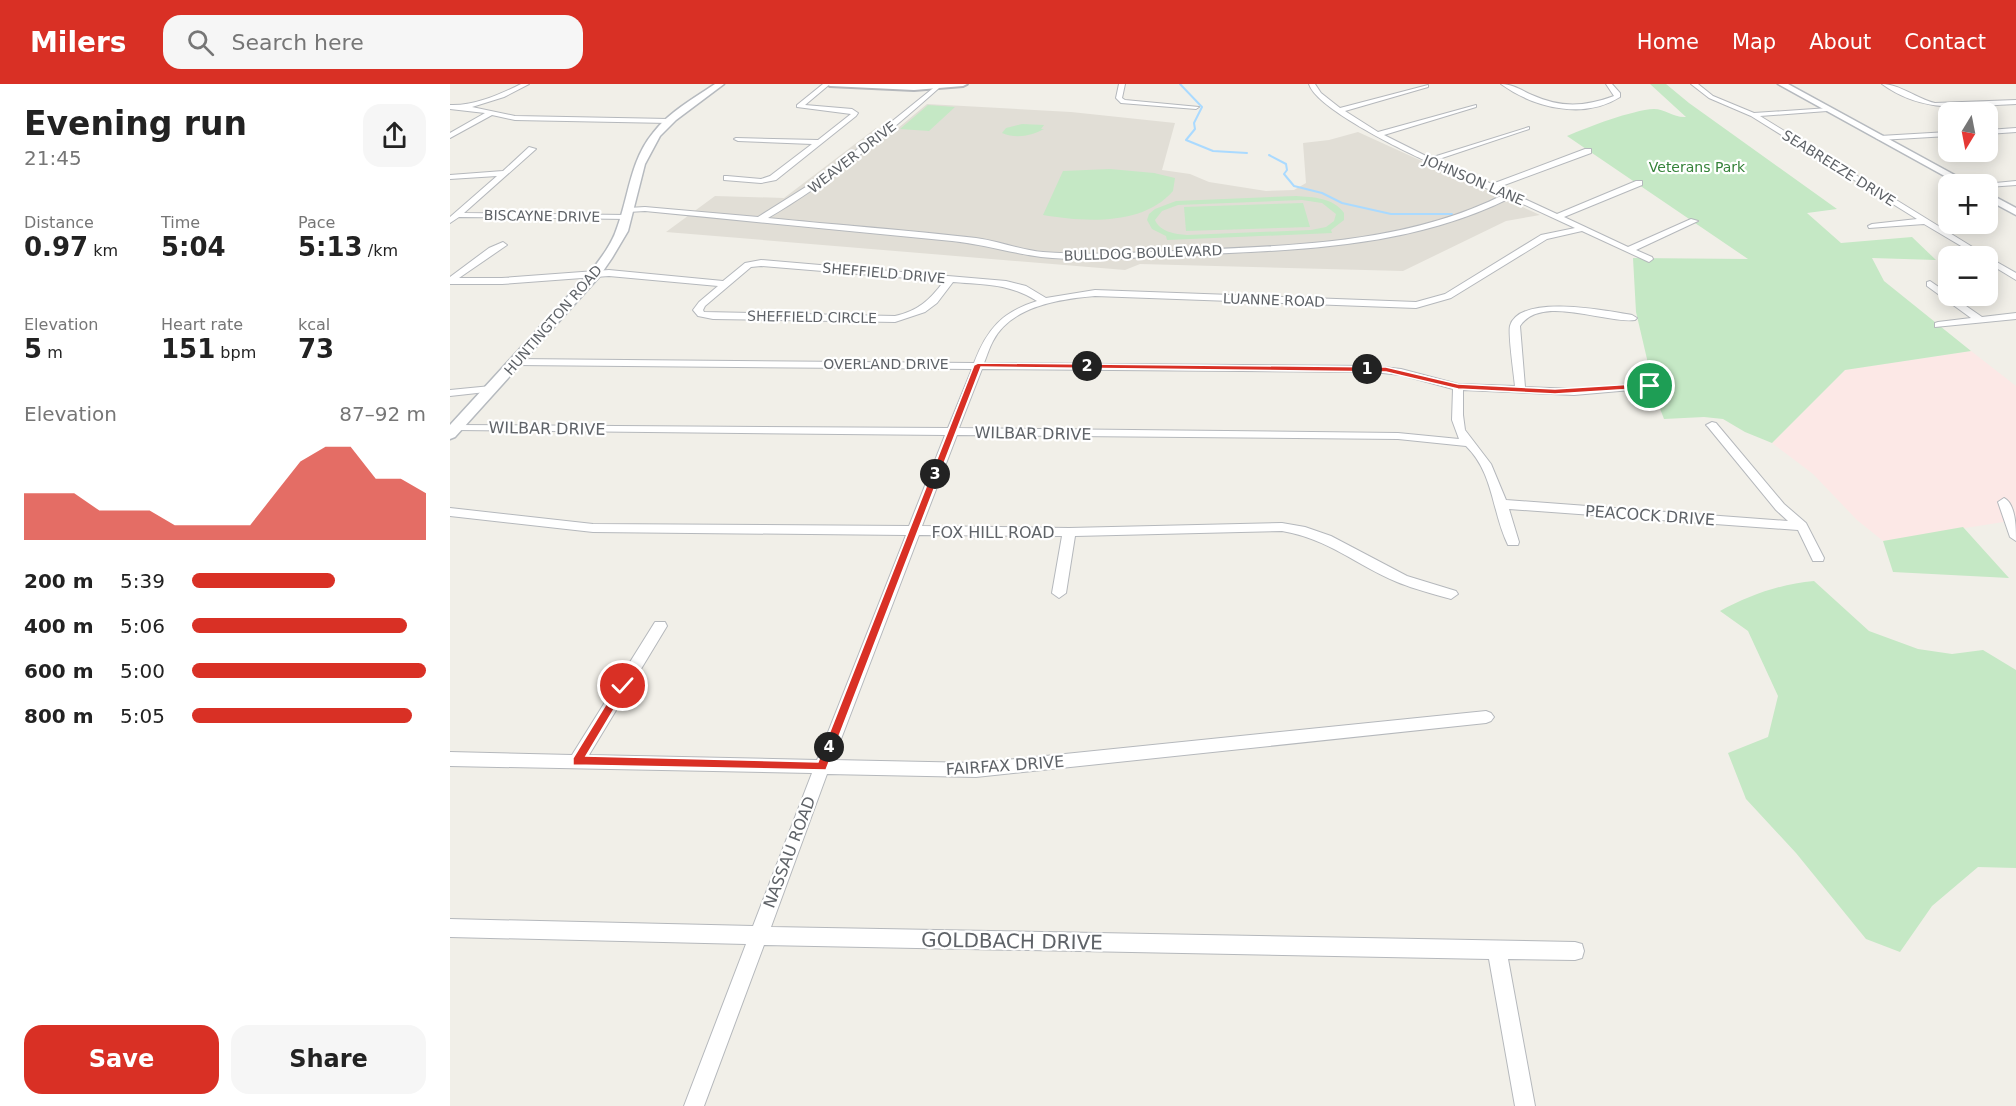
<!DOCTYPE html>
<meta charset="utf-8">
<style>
:root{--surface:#fff;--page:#f6f6f6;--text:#222;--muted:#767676;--accent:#d93025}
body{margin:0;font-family:"DejaVu Sans",sans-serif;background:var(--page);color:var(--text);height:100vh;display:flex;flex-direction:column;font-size:22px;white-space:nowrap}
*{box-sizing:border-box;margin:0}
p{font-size:20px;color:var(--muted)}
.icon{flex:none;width:33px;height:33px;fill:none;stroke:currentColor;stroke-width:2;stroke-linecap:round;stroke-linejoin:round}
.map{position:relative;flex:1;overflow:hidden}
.side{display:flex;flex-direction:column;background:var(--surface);width:450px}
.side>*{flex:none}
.needle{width:39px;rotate:190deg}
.buttons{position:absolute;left:1488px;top:18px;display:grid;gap:12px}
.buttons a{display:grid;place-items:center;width:60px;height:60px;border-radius:12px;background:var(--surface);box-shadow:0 3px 15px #0003;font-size:30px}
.pin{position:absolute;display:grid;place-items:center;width:51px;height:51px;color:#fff;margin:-26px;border:3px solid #fff;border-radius:50%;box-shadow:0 2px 6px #0007}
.km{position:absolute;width:30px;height:30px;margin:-15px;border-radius:50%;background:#222;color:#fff;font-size:16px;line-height:30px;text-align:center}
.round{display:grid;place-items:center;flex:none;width:63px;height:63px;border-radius:18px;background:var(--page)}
.head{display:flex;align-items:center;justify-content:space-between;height:102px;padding:0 24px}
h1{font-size:33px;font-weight:700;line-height:45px}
.metrics{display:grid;grid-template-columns:repeat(3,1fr);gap:9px;height:102px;padding:6px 24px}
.metrics div{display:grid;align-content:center}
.metrics b{font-size:26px;font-weight:700}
.metrics small{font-size:16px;font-weight:400}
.metrics p{font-size:16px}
.chart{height:168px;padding:12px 24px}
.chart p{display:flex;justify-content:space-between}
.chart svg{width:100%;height:108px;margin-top:6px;fill:var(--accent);opacity:.7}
.primary-button{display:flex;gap:12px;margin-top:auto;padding:12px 24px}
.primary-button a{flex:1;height:69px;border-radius:18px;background:var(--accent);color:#fff;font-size:24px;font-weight:700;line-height:69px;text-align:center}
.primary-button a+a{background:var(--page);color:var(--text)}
ul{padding:0 24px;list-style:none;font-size:20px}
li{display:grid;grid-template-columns:96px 72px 1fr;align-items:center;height:45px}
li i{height:15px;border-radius:8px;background:var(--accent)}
header{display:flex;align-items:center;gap:36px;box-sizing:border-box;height:84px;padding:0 30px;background:var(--accent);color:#fff}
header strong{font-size:28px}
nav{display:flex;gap:33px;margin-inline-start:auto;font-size:21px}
.search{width:420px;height:54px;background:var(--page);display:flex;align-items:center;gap:15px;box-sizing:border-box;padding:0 21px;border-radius:18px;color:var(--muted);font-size:22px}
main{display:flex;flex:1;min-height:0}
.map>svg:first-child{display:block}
.education{fill:#e1ded6}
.medical{fill:#fce8e6}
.green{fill:#c5e8c5;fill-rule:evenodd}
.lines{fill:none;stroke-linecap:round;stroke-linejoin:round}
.stream{stroke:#aadaff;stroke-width:2}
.minor-casing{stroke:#b5b8bc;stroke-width:2}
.tertiary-casing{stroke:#b5b8bc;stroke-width:4}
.secondary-casing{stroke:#b6babf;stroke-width:3}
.minor{fill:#fff;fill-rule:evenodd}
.tertiary{fill:#fff;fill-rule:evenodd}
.secondary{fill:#fff;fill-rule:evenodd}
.route{fill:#d93025;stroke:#fff;stroke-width:1.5}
.labels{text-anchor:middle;stroke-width:4.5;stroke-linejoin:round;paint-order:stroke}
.far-street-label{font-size:14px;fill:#5f6368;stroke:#fff}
.far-park-label{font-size:14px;fill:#348238;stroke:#fff}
.street-label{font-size:16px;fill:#5f6368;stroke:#fff}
.near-street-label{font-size:20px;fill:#5f6368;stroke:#fff}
</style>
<header>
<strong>Milers</strong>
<div class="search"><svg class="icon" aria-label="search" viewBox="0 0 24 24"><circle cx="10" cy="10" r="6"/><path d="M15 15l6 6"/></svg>Search here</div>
<nav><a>Home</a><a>Map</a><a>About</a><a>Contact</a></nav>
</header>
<main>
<section class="side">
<div class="head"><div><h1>Evening run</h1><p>21:45</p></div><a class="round"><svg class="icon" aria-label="share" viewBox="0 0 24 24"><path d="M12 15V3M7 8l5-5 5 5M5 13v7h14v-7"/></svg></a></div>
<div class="metrics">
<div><p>Distance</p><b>0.97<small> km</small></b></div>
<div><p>Time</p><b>5:04</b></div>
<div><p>Pace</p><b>5:13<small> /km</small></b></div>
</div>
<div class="metrics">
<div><p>Elevation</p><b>5<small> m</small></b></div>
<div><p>Heart rate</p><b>151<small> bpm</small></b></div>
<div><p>kcal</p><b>73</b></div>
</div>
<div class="chart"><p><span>Elevation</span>87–92 m</p>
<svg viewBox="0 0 160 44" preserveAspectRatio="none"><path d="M0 44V25L10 25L20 25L30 32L40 32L50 32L60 38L70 38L80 38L90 38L100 25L110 12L120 6L130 6L140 19L150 19L160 25V44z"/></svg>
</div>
<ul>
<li><b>200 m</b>5:39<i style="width:61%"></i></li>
<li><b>400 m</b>5:06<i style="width:92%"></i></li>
<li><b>600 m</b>5:00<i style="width:100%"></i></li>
<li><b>800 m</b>5:05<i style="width:94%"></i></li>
</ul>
<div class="primary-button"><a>Save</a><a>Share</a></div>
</section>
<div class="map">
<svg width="1566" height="1022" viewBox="0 0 1566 1022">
<rect width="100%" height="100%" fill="#f1efe8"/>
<!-- education -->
<path class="education" d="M477,20L621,28L725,39L712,86L740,90L759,98L816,107L844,106L856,99L853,59L879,56L908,48L1090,131L1056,137L953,187L690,180L675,186L216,148L265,112L334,114L426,44L447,45Z"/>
<!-- medical -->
<path class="medical" d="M1521,267L1566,302V436L1433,457L1407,436L1363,390L1322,359L1395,286Z"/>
<!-- green -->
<path class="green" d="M1200,0H1216L1239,19L1387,125L1357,129L1391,159L1462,153L1486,176L1422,174L1434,197L1521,267L1395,286L1322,359L1295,348L1273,335L1254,333L1214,335L1198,294L1197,275L1186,228L1183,174L1298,175L1117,52C1138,43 1182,26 1204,25C1215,25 1224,34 1236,33Z
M478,21L505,23L479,47L450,45Z
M572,40L594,41L591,45H594C581,52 566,55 552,49L556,44Z
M660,85L704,89L725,94L723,107C693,142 634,138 593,131L613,87Z
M846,112C863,113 884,114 894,129V136L881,146L882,149L717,156L716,152L702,145L697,136L699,130L705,125L726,117ZM852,116L872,119L886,130L884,137L876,143L861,146L737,151C725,150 710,148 705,136L712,127L728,121Z
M853,119L860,143L736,147L734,123Z
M1513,443L1559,494L1443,488L1433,457Z
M1364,497L1419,547L1468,565L1502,570L1533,566L1566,586V784L1528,783L1482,822L1450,868L1416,855L1346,769L1296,715L1278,669L1318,653L1328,612L1298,547L1270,527C1300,511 1330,500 1364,497Z"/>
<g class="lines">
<!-- stream -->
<path class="stream" d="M730,0L752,23L744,39L745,45L736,56L763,67L797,69
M819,71L836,80L837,86L834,90L844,102L872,109L892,119L941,130H1002"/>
<!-- minor casing -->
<g class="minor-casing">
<path id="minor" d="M71,0H79L54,13L22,23L65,32L219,35L222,37L219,39L65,36L42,31L0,54V49L35,29L0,25V21C24,22 49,11 71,0Z
M373,0H380L355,21L402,25L408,29L406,32L326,96L311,99L274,96V92H277L311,95L320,92L362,60L288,57L284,55L286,54L368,56L401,30L347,23V21Z
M669,0H675L672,14L675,16L749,23L746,25L671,19L666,14Z
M859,0H865L871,9L890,24L978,1V3L895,27L928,48L1026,21V23L934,51L980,74L1079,43V45L986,76L1042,100L1135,65H1141V69L1049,103L1107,130L1186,97H1192V101L1114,133L1178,163L1241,135L1248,137L1186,166L1202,173L1203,175L1199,178L1132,147L1097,155L1001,214L966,224L645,212C610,215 561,222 543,257C539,264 537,272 534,279L923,282L951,285L1008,300L1065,302C1064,291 1058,251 1060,242C1069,209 1158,227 1182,231L1187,234L1185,236C1155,240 1091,210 1070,242L1075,303L1124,305L1200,299L1205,302L1204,304L1124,311L1013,306V331L1015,346L1041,380L1056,416L1338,437L1326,426L1258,343L1256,341L1262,338L1266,339L1334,420L1356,439L1374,474L1373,477H1363L1348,446L1059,425L1069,458L1068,461H1058C1042,429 1044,389 1016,362L948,355L507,351L472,442L619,444L832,439L855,443L881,452L957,492L1006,507L1008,510L1001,515C983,510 964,505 947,498C906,481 879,455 832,447L625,452L616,509L609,514L602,509L612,452L469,451L383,676L526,679L1036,627L1041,629L1044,633L1041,637L1036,639L526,693L377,690L321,843L1125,858L1132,860L1134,867L1132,874L1125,876L1058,875L1085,1022H1065L1039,875L314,861L254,1022H234L296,860L0,853V835L303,842L362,689L0,682V668L122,671L205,538H215L217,542L139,671L367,676L456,451L143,448L0,432V424L143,440L459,442L495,351L6,346L0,343L2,341L498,344L522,285L66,281L61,278L66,275L524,279C537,245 552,228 587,217C558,199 536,201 503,198L487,219L475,228L445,238L263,235L248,232L243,226L249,218L268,202L159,192L52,200H0V193L39,164L53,158L57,161L9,194H52L159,186L273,197L295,179L311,176L556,197L576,202L596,214L645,206L966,218L995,210L1091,151L1125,144L1060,114C960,164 846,166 736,171C688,173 640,178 591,173C561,169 532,160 502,157C400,147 297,137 195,127L178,128L174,126L178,124L195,123L308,133L378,89L487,1L489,4C435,52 380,98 318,134C387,141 457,146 526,154C549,157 570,166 593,168C644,172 696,168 747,166C851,161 959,158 1053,111L974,79V76C950,65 866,24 859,0ZM311,182L494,197C480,216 468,227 445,232L254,228L253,226L255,222L301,183ZM532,285L923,288L951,291L1003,305L1002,336L1009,355L948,349L509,344Z
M1051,0C1062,0 1071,6 1082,11C1111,24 1134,23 1164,12L1156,0H1162L1170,9V13C1134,36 1084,24 1051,0Z
M1241,0H1248L1263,12L1304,29L1379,24L1377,27L1310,32L1537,172H1528L1474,140L1419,144L1418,142L1422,140L1467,135L1301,32L1259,14Z
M1432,0C1450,0 1467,15 1485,19L1566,16V20C1516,22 1475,31 1432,0Z
M1566,44V48L1538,50V46Z
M1498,48V52L1430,56L1426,54L1430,52Z
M79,63L86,65L14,129L176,131L180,133L179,135L9,133L0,139V133L47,92L0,95V91L53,87Z
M1566,97V101L1538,103V100H1535Z
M1538,173L1566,189V196L1538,179Z
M1480,197L1532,233L1566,229V235L1485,243V239L1488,238L1521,234L1477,202V198Z
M41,302L45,303V307L0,312V306Z
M1554,414C1566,420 1566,444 1566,457L1560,453L1548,418Z"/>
</g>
<!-- tertiary casing -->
<g class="tertiary-casing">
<path id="tertiary" d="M376,0H517L513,2L464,6L380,2Z"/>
</g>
<!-- secondary casing -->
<g class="secondary-casing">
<path id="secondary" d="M265,0H274L226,36L210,52L195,80L178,147L162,174L149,193L5,353L0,355V341L141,187C151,174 162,160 167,144C179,112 180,77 203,49C219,28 243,15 265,0Z
M1328,0H1338L1521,100H1509Z
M1538,109L1566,124V131L1538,116Z"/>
</g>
<!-- minor -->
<use href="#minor" class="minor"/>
<!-- tertiary -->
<use href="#tertiary" class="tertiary"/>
<!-- secondary -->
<use href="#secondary" class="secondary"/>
</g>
<!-- route -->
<path class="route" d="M528,279L936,283L1008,300L1105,305L1200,299L1204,302L1200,304L1105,310L1008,305L936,288L531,283L376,686L123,681V674L169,599L173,598L178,602L136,672L368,678L524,281Z"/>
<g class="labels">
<!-- far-street labels -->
<g class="far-street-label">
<text transform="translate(402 73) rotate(-38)" y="5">WEAVER DRIVE</text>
<text transform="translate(1389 84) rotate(32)" y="5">SEABREEZE DRIVE</text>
<text transform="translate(1024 96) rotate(23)" y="5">JOHNSON LANE</text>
<text transform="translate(92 132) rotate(1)" y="5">BISCAYNE DRIVE</text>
<text transform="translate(693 169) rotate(-2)" y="5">BULLDOG BOULEVARD</text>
<text transform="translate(434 189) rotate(5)" y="5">SHEFFIELD DRIVE</text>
<text transform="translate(824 216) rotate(2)" y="5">LUANNE ROAD</text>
<text transform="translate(362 233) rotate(1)" y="5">SHEFFIELD CIRCLE</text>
<text transform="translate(103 236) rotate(-49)" y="5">HUNTINGTON ROAD</text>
<text x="436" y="285">OVERLAND DRIVE</text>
</g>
<!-- far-park labels -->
<g class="far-park-label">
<text x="1247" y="88">Veterans Park</text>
</g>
<!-- street labels -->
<g class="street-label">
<text transform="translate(97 344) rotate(1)" y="6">WILBAR DRIVE</text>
<text transform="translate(583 349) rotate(1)" y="6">WILBAR DRIVE</text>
<text transform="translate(1200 431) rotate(4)" y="6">PEACOCK DRIVE</text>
<text x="543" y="454">FOX HILL ROAD</text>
<text transform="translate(555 681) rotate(-4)" y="6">FAIRFAX DRIVE</text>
<text transform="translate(339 768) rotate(-69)" y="6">NASSAU ROAD</text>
</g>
<!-- near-street labels -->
<g class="near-street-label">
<text transform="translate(562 857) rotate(1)" y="7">GOLDBACH DRIVE</text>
</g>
</g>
</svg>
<div class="buttons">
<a><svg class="needle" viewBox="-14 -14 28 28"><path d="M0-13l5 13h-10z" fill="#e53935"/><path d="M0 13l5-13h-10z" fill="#767676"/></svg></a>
<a>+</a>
<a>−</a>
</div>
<div class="pin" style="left:1200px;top:302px;background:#1e9e55"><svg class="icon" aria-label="arrive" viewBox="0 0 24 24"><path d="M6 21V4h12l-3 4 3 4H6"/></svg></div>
<div class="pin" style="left:173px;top:602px;background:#d93025"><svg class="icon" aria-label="check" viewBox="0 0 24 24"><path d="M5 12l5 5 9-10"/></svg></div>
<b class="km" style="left:917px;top:285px">1</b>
<b class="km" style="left:637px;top:282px">2</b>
<b class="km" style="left:485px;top:390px">3</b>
<b class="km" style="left:379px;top:663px">4</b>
</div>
</main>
